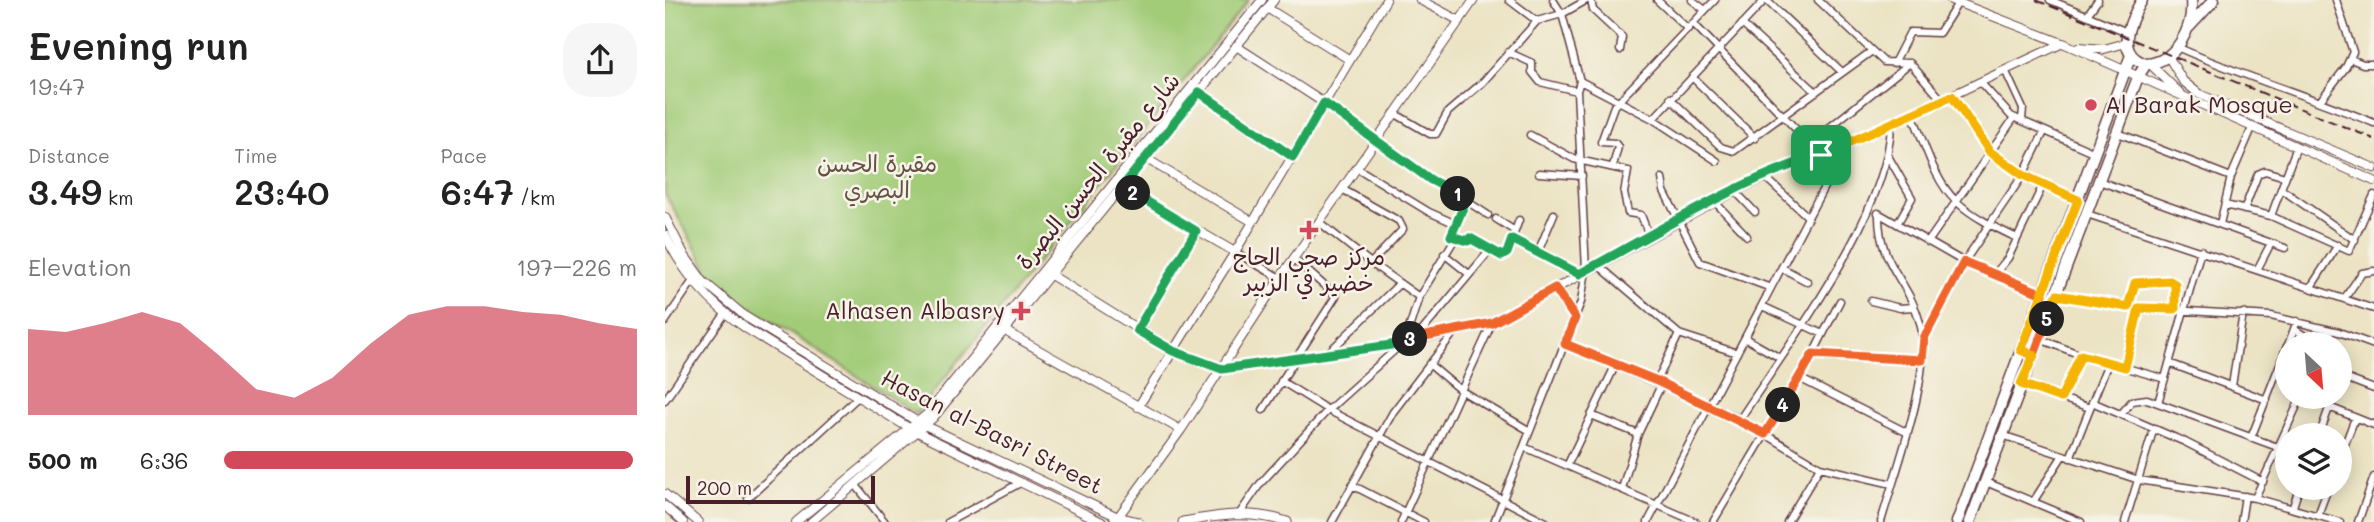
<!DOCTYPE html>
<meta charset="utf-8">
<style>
:root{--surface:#fff;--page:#f6f6f6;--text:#222;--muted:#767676;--accent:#d1495b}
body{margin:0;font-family:Mali,"Playpen Sans Arabic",sans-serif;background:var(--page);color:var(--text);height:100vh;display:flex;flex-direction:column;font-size:26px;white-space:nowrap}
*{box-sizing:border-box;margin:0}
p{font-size:23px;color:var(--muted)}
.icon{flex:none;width:38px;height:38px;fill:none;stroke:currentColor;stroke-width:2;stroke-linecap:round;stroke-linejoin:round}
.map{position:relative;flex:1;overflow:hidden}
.panel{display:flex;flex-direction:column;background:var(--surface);width:665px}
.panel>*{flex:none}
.needle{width:46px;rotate:154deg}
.tools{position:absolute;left:1610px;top:332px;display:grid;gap:14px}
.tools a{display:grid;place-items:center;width:77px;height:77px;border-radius:50%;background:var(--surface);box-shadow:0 4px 18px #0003;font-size:35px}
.scale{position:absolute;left:21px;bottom:18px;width:189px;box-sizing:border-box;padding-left:7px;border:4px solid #4a1f2b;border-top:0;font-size:19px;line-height:24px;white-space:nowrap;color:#4a1f2b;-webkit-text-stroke:5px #f7f3e8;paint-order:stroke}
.pin{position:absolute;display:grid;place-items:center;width:60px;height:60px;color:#fff;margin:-30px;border-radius:14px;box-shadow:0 4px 10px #0006}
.km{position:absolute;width:35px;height:35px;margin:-18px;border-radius:50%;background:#222;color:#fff;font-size:19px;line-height:35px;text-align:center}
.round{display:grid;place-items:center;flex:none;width:74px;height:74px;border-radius:28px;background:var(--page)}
.summary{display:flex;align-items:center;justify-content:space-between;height:119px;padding:0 28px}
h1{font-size:38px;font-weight:600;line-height:52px}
.figures{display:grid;grid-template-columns:repeat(3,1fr);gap:10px;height:119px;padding:7px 28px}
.figures div{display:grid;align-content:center}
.figures b{font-size:35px;font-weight:600}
.figures small{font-size:19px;font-weight:400}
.figures p{font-size:19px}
.chart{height:196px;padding:14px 28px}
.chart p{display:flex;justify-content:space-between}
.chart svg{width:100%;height:126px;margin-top:7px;fill:var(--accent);opacity:.7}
ul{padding:0 28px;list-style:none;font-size:23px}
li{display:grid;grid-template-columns:112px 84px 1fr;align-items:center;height:52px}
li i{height:18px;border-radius:9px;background:var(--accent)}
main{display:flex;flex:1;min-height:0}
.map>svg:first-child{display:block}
.green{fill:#a2cc78;stroke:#767652;stroke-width:2}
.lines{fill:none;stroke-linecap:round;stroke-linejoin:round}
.minor-casing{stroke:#623c42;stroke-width:9}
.tertiary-casing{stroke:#623c42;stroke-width:10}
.secondary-casing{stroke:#623c42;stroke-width:11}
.primary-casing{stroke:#623c42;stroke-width:13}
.minor{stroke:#fff;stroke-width:6}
.tertiary{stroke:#fff;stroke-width:8}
.secondary{stroke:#fff;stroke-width:9}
.primary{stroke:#fff;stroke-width:10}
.rail{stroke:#4a1f2b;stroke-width:2;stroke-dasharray:10 5;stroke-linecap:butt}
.split-1-casing{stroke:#fff;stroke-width:14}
.split-2-casing{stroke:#fff;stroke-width:14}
.split-3-casing{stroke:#fff;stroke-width:14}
.split-4-casing{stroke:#fff;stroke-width:14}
.split-5-casing{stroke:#fff;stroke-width:14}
.split-6-casing{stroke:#fff;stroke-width:14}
.split-7-casing{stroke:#fff;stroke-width:14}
.split-1{stroke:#22a559;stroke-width:9}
.split-2{stroke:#22a559;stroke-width:9}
.split-3{stroke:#22a559;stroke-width:9}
.split-4{stroke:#f0652b;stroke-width:9}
.split-5{stroke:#f0652b;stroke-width:9}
.split-6{stroke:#f5b400;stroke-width:9}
.split-7{stroke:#f5b400;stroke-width:9}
.poi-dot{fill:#d1495b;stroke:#f7f3e8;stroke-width:2.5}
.labels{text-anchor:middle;stroke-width:5;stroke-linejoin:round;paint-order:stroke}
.poi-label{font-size:23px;fill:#4a1f2b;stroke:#f7f3e8;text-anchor:start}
.park-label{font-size:23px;fill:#645342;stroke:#f7f3e8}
.street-label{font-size:23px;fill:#4a1f2b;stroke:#f7f3e8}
</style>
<main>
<section class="panel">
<div class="summary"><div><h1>Evening run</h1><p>19:47</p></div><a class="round"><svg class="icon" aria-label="share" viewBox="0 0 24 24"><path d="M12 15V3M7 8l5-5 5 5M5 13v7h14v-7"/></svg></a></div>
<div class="figures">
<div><p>Distance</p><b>3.49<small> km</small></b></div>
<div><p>Time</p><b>23:40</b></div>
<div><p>Pace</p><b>6:47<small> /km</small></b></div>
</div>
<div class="chart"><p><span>Elevation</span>197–226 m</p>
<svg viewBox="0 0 160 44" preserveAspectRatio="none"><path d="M0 44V14L10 15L20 12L30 8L40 12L50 23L60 35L70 38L80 31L90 19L100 9L110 6L120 6L130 8L140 9L150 12L160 14V44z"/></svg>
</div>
<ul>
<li><b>500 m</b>6:36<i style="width:99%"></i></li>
</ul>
</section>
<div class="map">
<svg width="1709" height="522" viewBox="0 0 1709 522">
<rect width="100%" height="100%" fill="#f7f3e8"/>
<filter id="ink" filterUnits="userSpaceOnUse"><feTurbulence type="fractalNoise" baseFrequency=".0143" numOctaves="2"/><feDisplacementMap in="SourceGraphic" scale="14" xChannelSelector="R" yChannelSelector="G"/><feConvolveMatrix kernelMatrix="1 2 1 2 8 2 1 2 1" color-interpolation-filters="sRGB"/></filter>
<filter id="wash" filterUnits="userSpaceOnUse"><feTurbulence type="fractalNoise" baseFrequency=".00686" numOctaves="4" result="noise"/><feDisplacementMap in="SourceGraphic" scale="28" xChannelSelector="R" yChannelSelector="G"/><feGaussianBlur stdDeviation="1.57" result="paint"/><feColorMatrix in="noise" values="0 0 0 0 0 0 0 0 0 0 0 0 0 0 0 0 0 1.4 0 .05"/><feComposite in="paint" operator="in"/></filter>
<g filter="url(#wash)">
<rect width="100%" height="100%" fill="#ebe3c3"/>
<!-- green -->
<path class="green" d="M0,0H584L251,414L71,298L45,274L0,194Z"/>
</g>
<g filter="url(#ink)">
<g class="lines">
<!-- minor casing -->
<g class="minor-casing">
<path id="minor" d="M844,0L872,21
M926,0L928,10L957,37L955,50
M992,0L1023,29
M1027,0L1040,10
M1101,0L1177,72
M1153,0L1219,62L1245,63L1277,100
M1385,0L1462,32
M1422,15L1433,0
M1028,23L1156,155
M1077,24L1151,92
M1512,47C1576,76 1644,96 1709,123
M843,52L867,63V72L875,82L912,91
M1686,59L1698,64H1709
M1229,63L1245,32L1274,33L1293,3
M1340,70L1358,109L1357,119
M1027,77L1090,138
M915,81L988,119L1052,161
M1315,82L1346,116L1430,153
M1287,96L1325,152L1358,175L1413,200
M1005,98L1056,147L1069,151L1207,51
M1655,101L1681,67L1688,52L1671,0
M729,113L765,134H771L783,112L817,83L872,21L897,14L922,0
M1247,114C1259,141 1269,181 1291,201C1308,217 1331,228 1352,238
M988,119L1100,0
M1453,133L1566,177
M865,135L909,159L963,171L959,193L963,213L976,215L984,236
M1145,143L1245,63
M1223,156L1247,198L1232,224
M948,166L953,147L950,143L936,142L949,106L1050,0
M692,168L764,212L791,224
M874,173L917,176
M1100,177L1143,217
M997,178L999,191L1035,262L1106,288
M1434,181L1620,248
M1616,189L1690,240
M1070,191L1090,212
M800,200L823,215
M1050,202L1082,236
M1560,205L1606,216L1684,251L1709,195
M1579,210L1593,174L1600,171L1620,177
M1213,213L1299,262L1378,294
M1214,214C1213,265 1244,280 1255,323C1269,371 1230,472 1216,522
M1422,214L1709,309
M1606,216L1632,146
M831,219L850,231
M654,222L706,263L738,229L734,221L677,189
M1555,224L1566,177L1587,128
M786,236L803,241L805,238L837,256L842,253L854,220
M847,239L914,274
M1263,242L1349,118
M570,252L615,278
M873,252L889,214
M779,254L804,274
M706,263L754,297
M933,265L1014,334L1072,353
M1117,268L1143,282
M1592,270L1606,243
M1329,275L1343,258L1378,185
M1646,287L1673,245
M890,288L910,318
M1392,295L1474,308L1606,316L1674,332L1709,345
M1679,299L1697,273L1709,271
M1206,301L1235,308L1248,307
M1097,306L1158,334
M1463,307L1470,283L1505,281L1510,284V309
M0,322L27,282
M1629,329L1640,336L1644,345
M752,337L826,249
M1080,338L1115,358
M1259,338L1299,262L1358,175L1379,132
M1375,339L1416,355L1500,379
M900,344L1075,419L1155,467L1227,484
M1623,345L1632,321
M664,352L734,284
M1148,354L1257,360
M1504,363L1602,400
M764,364L795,390L865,431
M1459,367L1474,308
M1675,376L1709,389
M1134,378L1241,432
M616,381L663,410L881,522
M992,381L1014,334
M1356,384L1425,408
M1567,386L1578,313
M1639,397L1709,425
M1396,398L1416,355
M0,400L60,314
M1427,402L1520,442L1598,482
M1493,403L1536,250
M598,410L671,296L629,259
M1457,413L1467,401L1482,399L1615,448
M926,415L973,434
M1075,419C1125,342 1224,214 1226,124
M1337,435L1474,480L1590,498L1675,522
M1654,436L1664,408
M1586,438L1622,346
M859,447L1031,522
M1675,457L1690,418
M1405,458L1443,363
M902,466L951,364
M1321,482L1416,522
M190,484L220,522
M687,485L759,522
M957,489L973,434L997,383
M83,498L193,397
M1590,498L1636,397
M1368,502L1398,455
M1628,507L1634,488
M575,513L595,484L663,410L740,341L754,297L788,242L786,236L800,203L798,197L766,179L709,141
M1653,515L1663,488
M283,522L355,483
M667,522L728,412L791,330
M736,522L827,323
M829,522L916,302L921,270L912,91L915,81L897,14L888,0
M983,522L1181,145
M1048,522L1148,354L1175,301
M1122,522L1155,467
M1460,522L1489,428
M1576,522L1580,496
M1693,522L1709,477"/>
</g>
<!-- tertiary casing -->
<g class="tertiary-casing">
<path id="tertiary" d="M755,0L795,21
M1286,0L1397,43
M602,8L685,60
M571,46L659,103L709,141
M1414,47L1439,49L1461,43
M1503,56L1518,81L1534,94L1709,168
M1484,63L1517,95
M534,92L628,157
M480,158L588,222
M457,187L570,252
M0,217L20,256L38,281L81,317L253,422L453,517L516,430L615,278L809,0
M0,235C20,276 45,304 82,329L244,428L437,522
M386,275L508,351L557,369L726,345L827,323L1070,191L1131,163L1181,145L1398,43L1709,181
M472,330L531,231
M340,331L516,430
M473,407L570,252L721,0
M0,494L33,522
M0,506L18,522
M131,522L262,414L597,0
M146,522L268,418L609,0"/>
</g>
<!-- secondary casing -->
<g class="secondary-casing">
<path id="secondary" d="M449,522L453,517L473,522
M518,522C555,515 586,510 622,522"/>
</g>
<!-- primary casing -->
<g class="primary-casing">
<path id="primary" d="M1477,0C1465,21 1448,53 1481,64C1511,62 1529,28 1526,0
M1524,27L1549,0
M1292,522L1466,55
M1305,522L1473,77L1481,64"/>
</g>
<!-- minor -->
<use href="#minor" class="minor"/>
<!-- tertiary -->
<use href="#tertiary" class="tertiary"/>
<!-- secondary -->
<use href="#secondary" class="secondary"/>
<!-- primary -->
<use href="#primary" class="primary"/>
<!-- rail -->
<path class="rail" d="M1371,0L1709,139"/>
</g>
</g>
<g class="lines" filter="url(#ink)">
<!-- split-1 casing -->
<g class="split-1-casing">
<path id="split-1" d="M793,194L799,197L800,203L786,236L803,241L805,238L837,256L842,253L847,239L914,274C992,233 1072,180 1156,155"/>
</g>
<!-- split-2 casing -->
<g class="split-2-casing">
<path id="split-2" d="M468,193L457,187L534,92L628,157L659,103L766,180L793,194"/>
</g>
<!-- split-3 casing -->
<g class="split-3-casing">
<path id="split-3" d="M468,193L531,231L472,330L508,351L557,369L726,345L745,339"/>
</g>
<!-- split-4 casing -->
<g class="split-4-casing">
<path id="split-4" d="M745,339L827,323L890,288L910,318L900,344L992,381L1100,434L1118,405"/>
</g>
<!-- split-5 casing -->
<g class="split-5-casing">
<path id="split-5" d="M1118,405L1148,354L1257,360L1259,338L1299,262L1378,294L1356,350L1369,355L1382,319"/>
</g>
<!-- split-6 casing -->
<g class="split-6-casing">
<path id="split-6" d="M1358,344L1356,350L1369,355L1356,384L1396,398L1416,355L1460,367L1474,308L1510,309V284L1505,281L1470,283L1463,307L1392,295L1382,319"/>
</g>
<!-- split-7 casing -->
<g class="split-7-casing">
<path id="split-7" d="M1156,155L1287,96L1325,152L1358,175L1413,200L1358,344"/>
</g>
<!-- split-1 -->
<use href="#split-1" class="split-1"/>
<!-- split-2 -->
<use href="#split-2" class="split-2"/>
<!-- split-3 -->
<use href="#split-3" class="split-3"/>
<!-- split-4 -->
<use href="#split-4" class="split-4"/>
<!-- split-5 -->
<use href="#split-5" class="split-5"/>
<!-- split-6 -->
<use href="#split-6" class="split-6"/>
<!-- split-7 -->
<use href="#split-7" class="split-7"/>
</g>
<!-- markers -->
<g class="poi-dot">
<circle cx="1426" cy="105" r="7"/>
<path d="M640.5 219.5h7v7h7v7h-7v7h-7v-7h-7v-7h7z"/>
<path d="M352.5 300.5h7v7h7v7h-7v7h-7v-7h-7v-7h7z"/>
</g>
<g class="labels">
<!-- poi labels -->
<g class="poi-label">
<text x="1440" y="113">Al Barak Mosque</text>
<text x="644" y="265" text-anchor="middle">مركز صحي الحاج<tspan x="644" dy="26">خضير في الزبير</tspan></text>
<text x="340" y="319" text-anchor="end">Alhasen Albasry</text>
</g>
<!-- park labels -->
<g class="park-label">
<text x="212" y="172">مقبرة الحسن<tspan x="212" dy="26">البصري</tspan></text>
</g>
<!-- street labels -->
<g class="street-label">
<text transform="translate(433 171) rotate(-51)" y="8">شارع مقبرة الحسن البصرة</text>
<text transform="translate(327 432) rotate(27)" y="8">Hasan al-Basri Street</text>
</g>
</g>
</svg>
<div class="tools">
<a><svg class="needle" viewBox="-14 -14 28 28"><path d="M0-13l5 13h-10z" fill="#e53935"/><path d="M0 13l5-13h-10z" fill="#767676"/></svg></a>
<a><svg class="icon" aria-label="layers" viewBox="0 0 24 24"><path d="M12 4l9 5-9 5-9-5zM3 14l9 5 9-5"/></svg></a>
</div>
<div class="scale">200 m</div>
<div class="pin" style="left:1156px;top:155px;background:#1e9e55"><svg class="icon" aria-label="arrive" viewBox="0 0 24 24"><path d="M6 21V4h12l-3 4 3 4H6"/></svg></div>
<b class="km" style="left:793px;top:194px">1</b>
<b class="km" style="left:468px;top:193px">2</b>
<b class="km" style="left:745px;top:339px">3</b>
<b class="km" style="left:1118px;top:405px">4</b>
<b class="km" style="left:1382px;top:319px">5</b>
</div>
</main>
